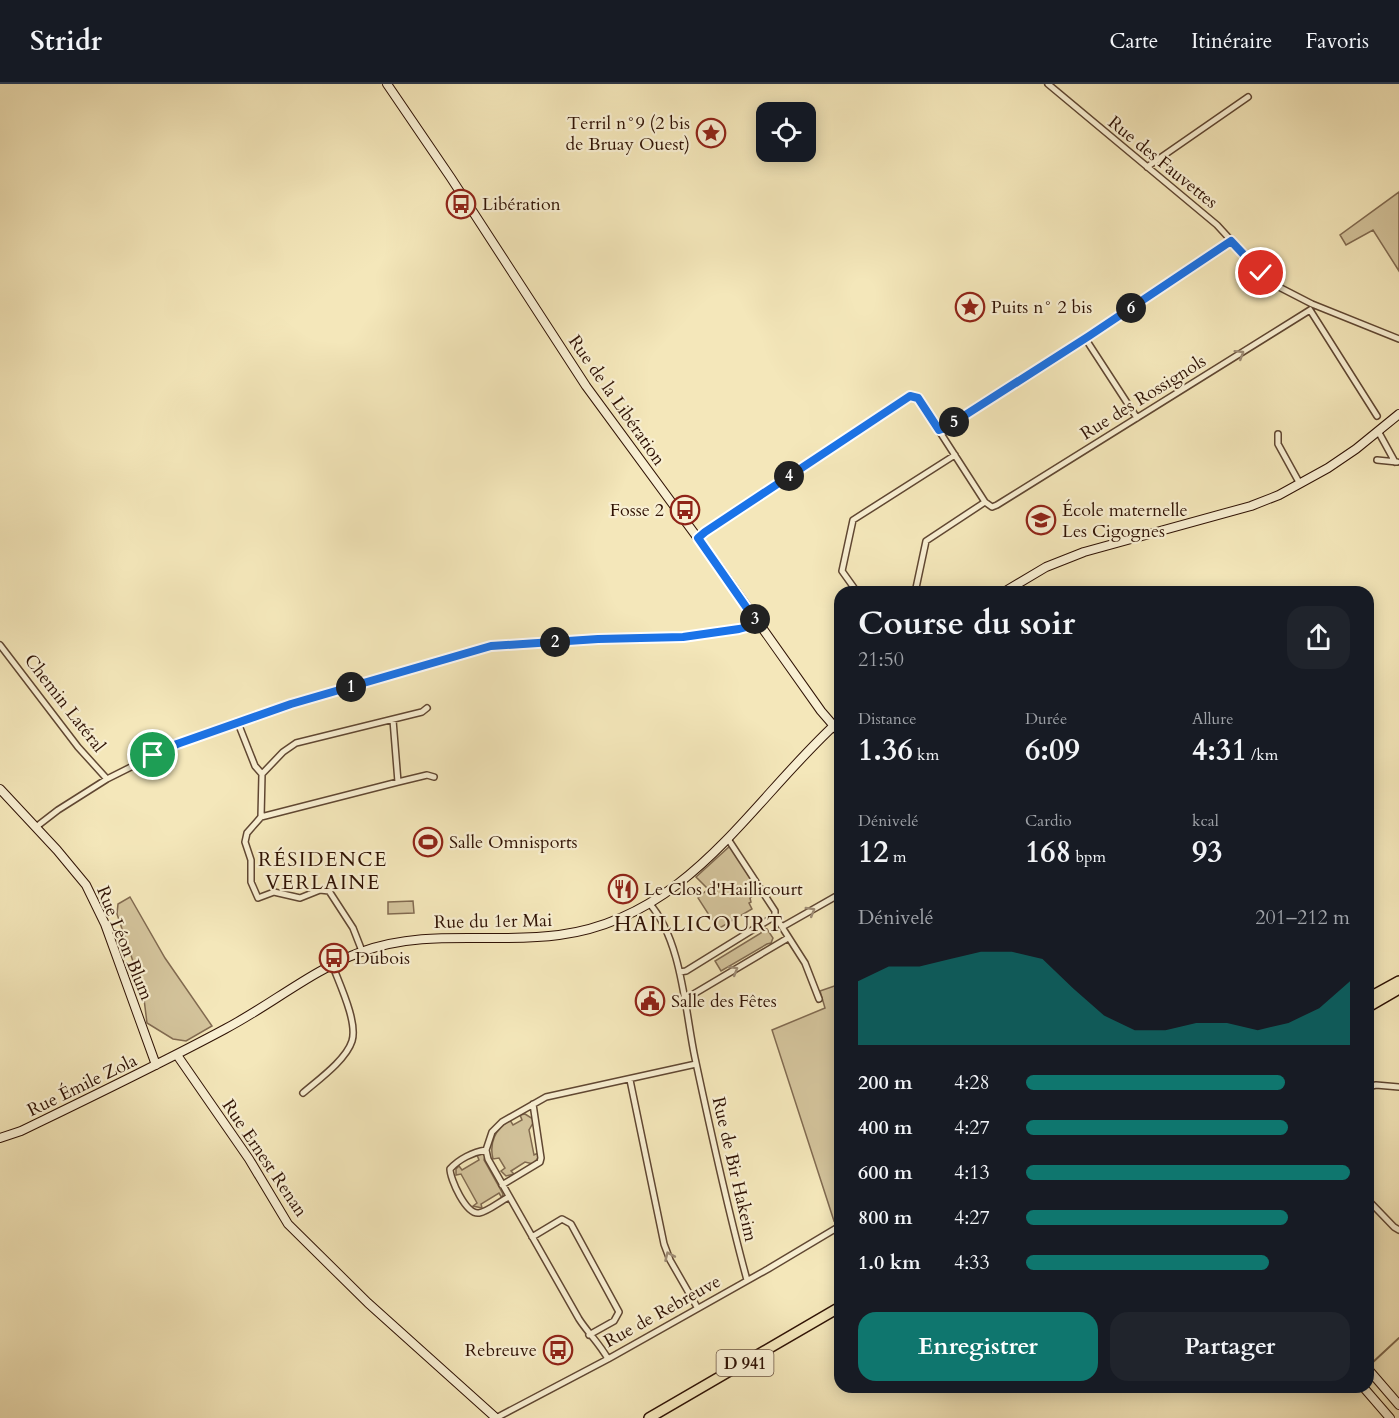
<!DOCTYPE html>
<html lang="fr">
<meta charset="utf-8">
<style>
:root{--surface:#171b24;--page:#20242c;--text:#f1f3f6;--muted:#9ea1a6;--line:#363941;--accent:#0f766e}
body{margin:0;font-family:Cardo,serif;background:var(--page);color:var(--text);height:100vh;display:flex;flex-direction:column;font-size:22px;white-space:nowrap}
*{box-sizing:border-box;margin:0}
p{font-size:20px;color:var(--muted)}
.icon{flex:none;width:33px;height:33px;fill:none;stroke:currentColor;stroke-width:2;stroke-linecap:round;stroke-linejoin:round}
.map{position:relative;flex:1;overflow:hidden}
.drawer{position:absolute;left:834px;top:502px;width:540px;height:807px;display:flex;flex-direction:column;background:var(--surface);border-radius:18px;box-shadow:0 3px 15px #0003}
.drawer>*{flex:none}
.controls{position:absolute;left:756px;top:18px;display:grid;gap:12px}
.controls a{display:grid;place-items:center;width:60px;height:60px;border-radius:12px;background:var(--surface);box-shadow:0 3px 15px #0003;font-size:30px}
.pin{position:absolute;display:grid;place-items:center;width:51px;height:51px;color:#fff;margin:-26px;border:3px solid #fff;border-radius:50%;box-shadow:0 2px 6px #0007}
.km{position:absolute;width:30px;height:30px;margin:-15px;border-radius:50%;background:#222;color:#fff;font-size:16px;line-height:30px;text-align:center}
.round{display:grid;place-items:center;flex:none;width:63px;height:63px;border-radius:18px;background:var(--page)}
.head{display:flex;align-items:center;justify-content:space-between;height:102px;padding:0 24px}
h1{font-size:33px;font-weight:800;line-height:45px}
.stats{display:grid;grid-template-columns:repeat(3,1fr);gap:9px;height:102px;padding:6px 24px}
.stats div{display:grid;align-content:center}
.stats b{font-size:30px;font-weight:800}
.stats small{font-size:16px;font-weight:400}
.stats p{font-size:16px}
.chart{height:168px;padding:12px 24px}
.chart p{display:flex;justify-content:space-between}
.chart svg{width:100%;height:108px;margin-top:6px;fill:var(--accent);opacity:.7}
.cta{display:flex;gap:12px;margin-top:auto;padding:12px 24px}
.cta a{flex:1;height:69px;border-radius:18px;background:var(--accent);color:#fff;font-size:24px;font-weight:800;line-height:69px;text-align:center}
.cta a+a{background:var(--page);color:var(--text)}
ul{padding:0 24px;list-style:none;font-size:20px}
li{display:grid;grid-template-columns:96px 72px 1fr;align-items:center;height:45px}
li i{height:15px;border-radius:8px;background:var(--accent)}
header{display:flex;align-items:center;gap:36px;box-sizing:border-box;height:84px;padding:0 30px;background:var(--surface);border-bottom:2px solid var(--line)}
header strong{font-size:28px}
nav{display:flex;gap:33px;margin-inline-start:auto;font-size:21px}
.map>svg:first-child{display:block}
.green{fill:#d3c39b;stroke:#816a50;stroke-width:1.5}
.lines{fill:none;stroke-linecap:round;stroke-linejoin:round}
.stream{stroke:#7d674c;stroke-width:2}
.street-casing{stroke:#604732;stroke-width:8}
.secondary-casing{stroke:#2f1204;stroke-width:10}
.primary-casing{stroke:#2f1204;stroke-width:12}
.street{stroke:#f8efd2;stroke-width:5}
.secondary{stroke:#f8efd2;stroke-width:8}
.primary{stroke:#f4e7ba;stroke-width:9}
.oneway{stroke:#9e8c75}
.route-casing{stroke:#fff;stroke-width:12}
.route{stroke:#1a73e8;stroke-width:8}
.labels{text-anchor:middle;stroke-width:4.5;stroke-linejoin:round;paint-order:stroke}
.shield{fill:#f8efd2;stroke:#6b5442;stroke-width:1.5}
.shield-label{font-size:16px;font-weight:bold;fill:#2f1204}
.poi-label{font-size:18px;fill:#2f1204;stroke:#f8efd2;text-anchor:start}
.street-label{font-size:18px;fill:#2f1204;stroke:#f8efd2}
.neighbourhood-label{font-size:20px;letter-spacing:1.5px;fill:#2f1204;stroke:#f8efd2}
.quarter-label{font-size:21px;letter-spacing:1.5px;fill:#2f1204;stroke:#f8efd2}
</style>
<header>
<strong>Stridr</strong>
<nav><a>Carte</a><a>Itinéraire</a><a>Favoris</a></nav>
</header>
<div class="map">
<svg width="1399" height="1334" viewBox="0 0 1399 1334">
<rect width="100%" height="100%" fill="#f4e7ba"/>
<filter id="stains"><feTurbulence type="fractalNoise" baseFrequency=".00333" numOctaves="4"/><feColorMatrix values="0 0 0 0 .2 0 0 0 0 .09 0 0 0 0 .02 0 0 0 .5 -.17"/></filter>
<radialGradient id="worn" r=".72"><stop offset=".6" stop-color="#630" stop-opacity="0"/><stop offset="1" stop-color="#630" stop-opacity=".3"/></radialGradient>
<!-- green -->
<path class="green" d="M1399,108V187L1373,146L1346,161L1340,151Z
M730,762L759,808L750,814L751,818L749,819L752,825L718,845L698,814L708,805L696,793Z
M130,813L165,874L212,942L186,957L173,955L147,939L143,907L117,830L118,820Z
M413,817L414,829L388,830V818Z
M763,844L767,845L773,854L771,859L767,860L721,887L715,877L761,849Z
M840,900V1133L834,1137L772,946L825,924L820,907Z
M525,1030L533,1035V1039L529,1046L534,1071L538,1069V1074L533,1080L525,1078L511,1087L514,1090L506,1092L501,1087L505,1084L499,1074L493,1075C489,1059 495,1045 510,1036L513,1041L522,1036L520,1031Z
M482,1070L485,1072L484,1076L503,1110L502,1114L499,1109L481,1120L482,1124L473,1122L477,1119L461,1090L456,1091V1085L459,1082L462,1086L479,1076L477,1071Z"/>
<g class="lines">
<!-- stream -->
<path class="stream" d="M1372,1279L1399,1254"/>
<!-- street casing -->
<g class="street-casing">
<path id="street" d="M1048,0L1217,141L1261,189L1277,202L1312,220L1399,255
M1147,83L1248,13
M1310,226L1377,332
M1085,254L1137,334
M939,346L1085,254L1231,157
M1378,347L1395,378
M1278,350V360L1300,400
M1377,376L1397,378
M698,454L910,312L918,314L985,418L992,423L997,421L1310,226
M857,508L842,487L853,436L955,371
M909,508L916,504L926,457L985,418
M0,561L78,663L107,695
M393,636L398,698
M238,639L255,682L262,690L261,733L247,749L245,758L251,776V798L258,814L274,808L300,814L320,806L329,807L353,844L362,867
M262,690L283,668L296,659L422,628L427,624
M261,733L398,698L427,691L434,693
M36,743L58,726L107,695L177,660L291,620L491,562L598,555L683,553L739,545L758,540
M728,755L775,827V832L805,879L819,915
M649,819C682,856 685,927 695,974C711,1049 727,1123 747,1196
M782,843L840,810
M680,888L686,887L775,832
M683,914L692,911L788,854
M630,996L664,1160L670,1176L697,1223
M1368,1003L1376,1001L1399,1003
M303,1009C318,996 346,976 352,957C358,938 339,899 332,880
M486,1066C473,1068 459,1075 450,1085C450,1095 466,1131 479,1129C489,1127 500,1117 509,1113
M502,1101L540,1078L541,1074L533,1020
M1368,1116L1394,1143L1399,1146
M532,1153L562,1135L571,1140L619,1228L614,1237L589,1251
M608,1275C600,1260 588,1249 579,1235L488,1075L486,1066L492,1048L502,1038L546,1013L696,980
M496,1334L608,1275L768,1185L840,1142"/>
</g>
<!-- secondary casing -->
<g class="secondary-casing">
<path id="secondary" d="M387,0L451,94L586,302L719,483L821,627L840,649
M1004,508L1046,483L1084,468L1251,422L1279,411L1328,384L1356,365L1399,330
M0,705L57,766L86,801L105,840L156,981
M177,971L249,1075L288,1140L368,1219L496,1334
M0,1054L21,1047C89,1014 158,981 225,945C271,921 312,886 361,868C427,844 492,860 559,851C690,834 751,716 840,636
M1368,1285L1399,1321
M1364,1304L1390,1334"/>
</g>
<!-- primary casing -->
<g class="primary-casing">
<path id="primary" d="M1368,914L1399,897
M1368,923L1399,905
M649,1334L840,1223"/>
</g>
<!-- street -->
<use href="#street" class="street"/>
<!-- secondary -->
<use href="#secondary" class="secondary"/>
<!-- primary -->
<use href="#primary" class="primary"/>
</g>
<!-- one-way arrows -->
<defs><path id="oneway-chevron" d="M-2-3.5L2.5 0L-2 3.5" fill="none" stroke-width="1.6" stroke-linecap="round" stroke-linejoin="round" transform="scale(1.5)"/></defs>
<g class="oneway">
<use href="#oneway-chevron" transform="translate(1240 270) rotate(-32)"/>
<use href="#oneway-chevron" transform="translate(811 827) rotate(-31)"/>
<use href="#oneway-chevron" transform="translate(734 886) rotate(-31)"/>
<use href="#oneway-chevron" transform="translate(669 1172) rotate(-114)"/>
</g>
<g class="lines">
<!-- route casing -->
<g class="route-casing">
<path id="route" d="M153,671L177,660L291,620L491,562L598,555L683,553L739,545L758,540L698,454L705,448L910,312L918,314L939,346L945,344L1089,252L1231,157L1261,189"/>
</g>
<!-- route -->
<use href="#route" class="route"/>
</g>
<!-- icons -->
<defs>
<g id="sight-ring" transform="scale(1.5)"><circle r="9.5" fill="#f8efd2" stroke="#8f2418" stroke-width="1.5"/><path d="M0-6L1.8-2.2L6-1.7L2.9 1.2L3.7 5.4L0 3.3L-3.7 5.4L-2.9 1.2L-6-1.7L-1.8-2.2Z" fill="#8f2418"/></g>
<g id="bus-ring" transform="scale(1.5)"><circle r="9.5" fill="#f8efd2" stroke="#8f2418" stroke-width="1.5"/><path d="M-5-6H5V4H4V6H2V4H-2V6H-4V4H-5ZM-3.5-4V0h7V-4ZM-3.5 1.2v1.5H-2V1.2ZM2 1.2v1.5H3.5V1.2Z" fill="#8f2418"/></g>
<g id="school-ring" transform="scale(1.5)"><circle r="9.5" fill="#f8efd2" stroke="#8f2418" stroke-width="1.5"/><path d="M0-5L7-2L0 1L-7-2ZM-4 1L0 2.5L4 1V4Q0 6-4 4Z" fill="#8f2418"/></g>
<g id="stadium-ring" transform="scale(1.5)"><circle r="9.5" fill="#f8efd2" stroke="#8f2418" stroke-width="1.5"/><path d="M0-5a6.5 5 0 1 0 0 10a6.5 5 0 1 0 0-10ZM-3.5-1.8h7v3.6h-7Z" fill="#8f2418"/></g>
<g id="restaurant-ring" transform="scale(1.5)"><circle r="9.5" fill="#f8efd2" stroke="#8f2418" stroke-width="1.5"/><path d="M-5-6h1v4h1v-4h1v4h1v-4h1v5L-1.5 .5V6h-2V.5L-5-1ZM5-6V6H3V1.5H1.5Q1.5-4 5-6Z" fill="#8f2418"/></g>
<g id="civic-ring" transform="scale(1.5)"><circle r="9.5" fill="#f8efd2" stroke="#8f2418" stroke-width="1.5"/><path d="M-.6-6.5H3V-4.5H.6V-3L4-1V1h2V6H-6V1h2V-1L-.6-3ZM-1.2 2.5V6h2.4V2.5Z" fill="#8f2418"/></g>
</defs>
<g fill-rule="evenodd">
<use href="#sight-ring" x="711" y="49"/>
<use href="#bus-ring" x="461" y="120"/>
<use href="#sight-ring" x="970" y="223"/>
<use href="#bus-ring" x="685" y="426"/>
<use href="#school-ring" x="1041" y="436"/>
<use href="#stadium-ring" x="428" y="758"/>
<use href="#restaurant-ring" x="623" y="805"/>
<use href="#bus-ring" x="334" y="874"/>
<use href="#civic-ring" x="650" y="917"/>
<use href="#bus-ring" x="558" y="1266"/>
</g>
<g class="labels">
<!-- shield labels -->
<rect class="shield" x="716.5" y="1266" width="57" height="26" rx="4.5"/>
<g class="shield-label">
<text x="745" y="1285">D 941</text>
</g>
<!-- poi labels -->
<g class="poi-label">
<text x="690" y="45" text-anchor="end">Terril n°9 (2 bis<tspan x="690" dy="21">de Bruay Ouest)</tspan></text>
<text x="482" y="126">Libération</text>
<text x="991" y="229">Puits n° 2 bis</text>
<text x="664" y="432" text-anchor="end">Fosse 2</text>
<text x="1062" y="432">École maternelle<tspan x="1062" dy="21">Les Cigognes</tspan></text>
<text x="449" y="764">Salle Omnisports</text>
<text x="644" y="811">Le Clos d'Haillicourt</text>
<text x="355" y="880">Dubois</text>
<text x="671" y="923">Salle des Fêtes</text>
<text x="537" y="1272" text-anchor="end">Rebreuve</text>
</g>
<!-- street labels -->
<g class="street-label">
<text transform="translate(1163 78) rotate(39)" y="6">Rue des Fauvettes</text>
<text transform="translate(1143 313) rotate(-32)" y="6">Rue des Rossignols</text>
<text transform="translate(617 316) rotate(55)" y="6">Rue de la Libération</text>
<text transform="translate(65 619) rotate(52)" y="6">Chemin Latéral</text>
<text transform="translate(493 837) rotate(-1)" y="6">Rue du 1er Mai</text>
<text transform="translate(125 859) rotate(68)" y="6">Rue Léon Blum</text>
<text transform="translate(82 1001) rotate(-26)" y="6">Rue Émile Zola</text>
<text transform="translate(265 1074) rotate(56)" y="6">Rue Ernest Renan</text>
<text transform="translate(735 1085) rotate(77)" y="6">Rue de Bir Hakeim</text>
<text transform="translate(662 1227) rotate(-29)" y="6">Rue de Rebreuve</text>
</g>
<!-- neighbourhood labels -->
<g class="neighbourhood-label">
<text x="323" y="782">RÉSIDENCE<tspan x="323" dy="23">VERLAINE</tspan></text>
</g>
<!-- quarter labels -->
<g class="quarter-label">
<text x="699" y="847">HAILLICOURT</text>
</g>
</g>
<rect width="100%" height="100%" filter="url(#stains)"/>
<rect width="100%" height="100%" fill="url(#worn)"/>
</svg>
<div class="controls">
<a><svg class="icon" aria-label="locate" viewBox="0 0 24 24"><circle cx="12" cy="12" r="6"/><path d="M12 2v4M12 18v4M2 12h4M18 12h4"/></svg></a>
</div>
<div class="pin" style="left:153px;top:671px;background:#1e9e55"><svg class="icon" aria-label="arrive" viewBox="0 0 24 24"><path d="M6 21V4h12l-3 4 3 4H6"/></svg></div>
<div class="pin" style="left:1261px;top:189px;background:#d93025"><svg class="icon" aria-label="check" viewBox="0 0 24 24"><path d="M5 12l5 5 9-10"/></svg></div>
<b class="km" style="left:351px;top:603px">1</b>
<b class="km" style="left:555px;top:558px">2</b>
<b class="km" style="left:755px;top:535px">3</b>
<b class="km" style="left:789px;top:392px">4</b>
<b class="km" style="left:954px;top:338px">5</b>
<b class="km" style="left:1131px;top:224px">6</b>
<section class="drawer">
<div class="head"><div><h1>Course du soir</h1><p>21:50</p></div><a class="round"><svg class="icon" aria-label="share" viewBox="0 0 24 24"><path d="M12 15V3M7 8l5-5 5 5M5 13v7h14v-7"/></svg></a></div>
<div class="stats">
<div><p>Distance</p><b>1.36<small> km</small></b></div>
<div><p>Durée</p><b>6:09</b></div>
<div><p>Allure</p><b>4:31<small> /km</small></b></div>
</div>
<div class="stats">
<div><p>Dénivelé</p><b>12<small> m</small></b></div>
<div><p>Cardio</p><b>168<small> bpm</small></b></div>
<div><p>kcal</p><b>93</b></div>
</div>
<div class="chart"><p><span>Dénivelé</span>201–212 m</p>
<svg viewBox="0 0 160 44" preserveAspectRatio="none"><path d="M0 44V18L10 12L20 12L30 9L40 6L50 6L60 9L70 21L80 32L90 38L100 38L110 35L120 35L130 38L140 35L150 29L160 18V44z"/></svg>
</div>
<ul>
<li><b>200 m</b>4:28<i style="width:80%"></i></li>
<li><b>400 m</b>4:27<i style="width:81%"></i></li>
<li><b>600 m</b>4:13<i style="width:100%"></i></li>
<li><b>800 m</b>4:27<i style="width:81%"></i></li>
<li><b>1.0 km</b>4:33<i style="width:75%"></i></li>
</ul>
<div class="cta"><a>Enregistrer</a><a>Partager</a></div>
</section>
</div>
